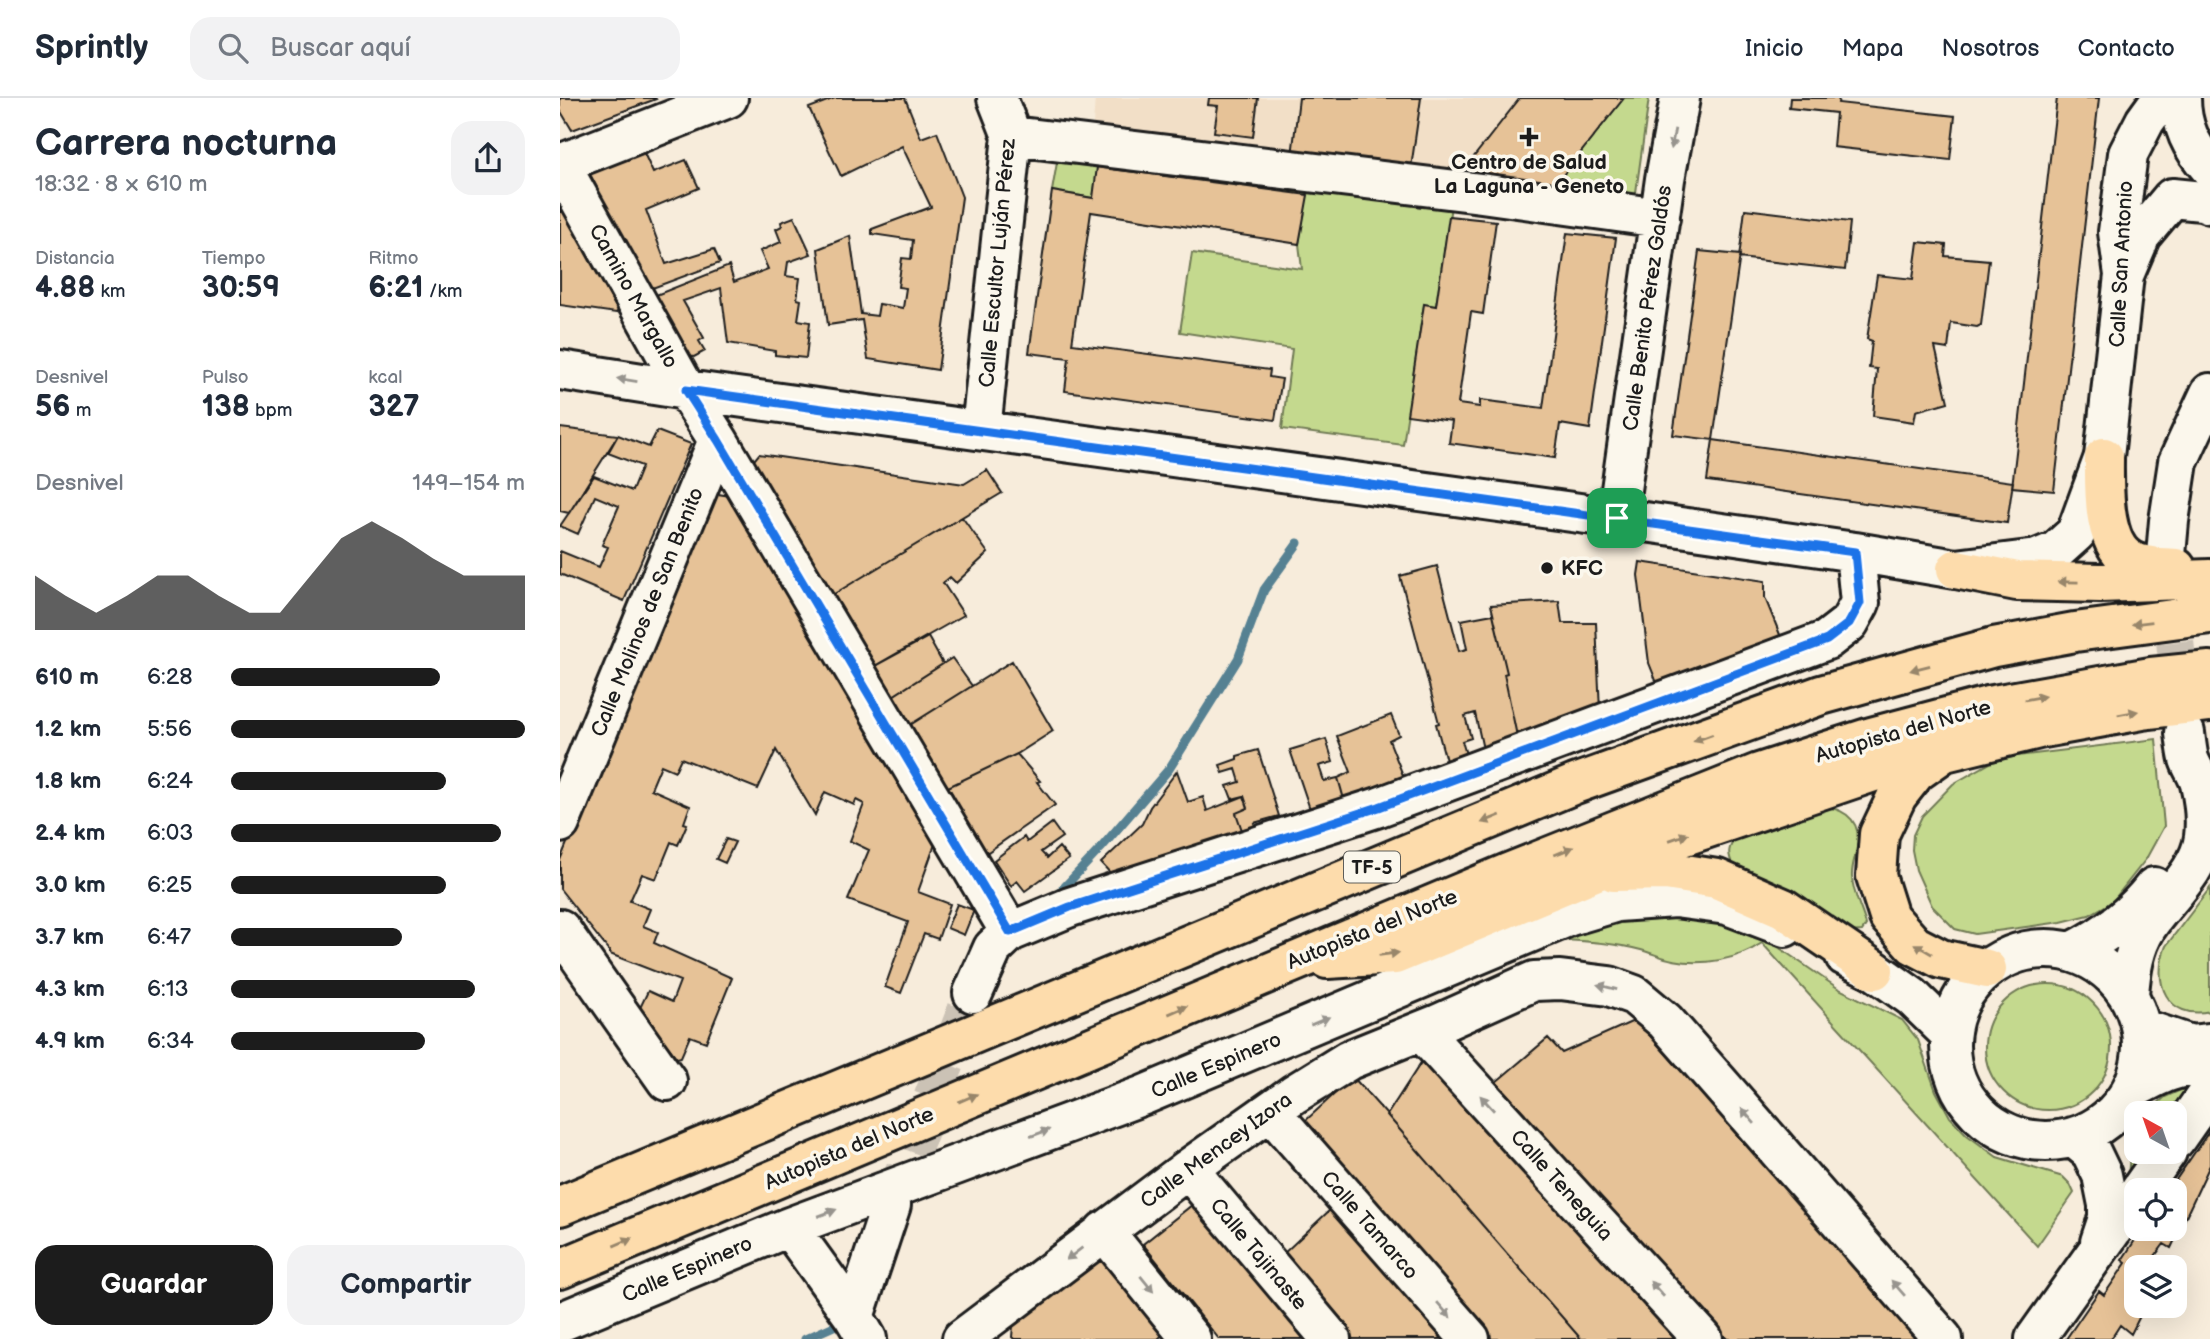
<!DOCTYPE html>
<html lang="es">
<meta charset="utf-8">
<style>
:root{--surface:#fff;--page:#f2f2f3;--text:#1f2937;--muted:#747a83;--line:#e0e1e3;--accent:#1c1c1c}
body{margin:0;font-family:"Balsamiq Sans",sans-serif;background:var(--page);color:var(--text);height:100vh;display:flex;flex-direction:column;font-size:26px;white-space:nowrap}
*{box-sizing:border-box;margin:0}
p{font-size:23px;color:var(--muted)}
.icon{flex:none;width:38px;height:38px;fill:none;stroke:currentColor;stroke-width:2;stroke-linecap:round;stroke-linejoin:round}
.map{position:relative;flex:1;overflow:hidden}
.drawer{display:flex;flex-direction:column;background:var(--surface);width:560px}
.drawer>*{flex:none}
.needle{width:46px;rotate:320deg}
.buttons{position:absolute;left:1564px;top:1003px;display:grid;gap:14px}
.buttons a{display:grid;place-items:center;width:63px;height:63px;border-radius:14px;background:var(--surface);box-shadow:0 7px 28px #0002;font-size:35px}
.pin{position:absolute;display:grid;place-items:center;width:60px;height:60px;color:#fff;margin:-30px;border-radius:14px;box-shadow:0 4px 10px #0006}
.round{display:grid;place-items:center;flex:none;width:74px;height:74px;border-radius:21px;background:var(--page)}
.overview{display:flex;align-items:center;justify-content:space-between;height:119px;padding:0 35px}
h1{font-size:38px;font-weight:800;line-height:52px}
.figures{display:grid;grid-template-columns:repeat(3,1fr);gap:10px;height:119px;padding:7px 35px}
.figures div{display:grid;align-content:center}
.figures b{font-size:30px;font-weight:800}
.figures small{font-size:19px;font-weight:400}
.figures p{font-size:19px}
.chart{height:196px;padding:14px 35px}
.chart p{display:flex;justify-content:space-between}
.chart svg{width:100%;height:126px;margin-top:7px;fill:var(--accent);opacity:.7}
.action{display:flex;gap:14px;margin-top:auto;padding:14px 35px}
.action a{flex:1;height:80px;border-radius:21px;background:var(--accent);color:#fff;font-size:28px;font-weight:800;line-height:80px;text-align:center}
.action a+a{background:var(--page);color:var(--text)}
ul{padding:0 35px;list-style:none;font-size:23px}
li{display:grid;grid-template-columns:112px 84px 1fr;align-items:center;height:52px}
li i{height:18px;border-radius:9px;background:var(--accent)}
header{display:flex;align-items:center;gap:42px;box-sizing:border-box;height:98px;padding:0 35px;background:var(--surface);border-bottom:2px solid var(--line)}
header strong{font-size:33px}
nav{display:flex;gap:38px;margin-inline-start:auto;font-size:24px}
.search{width:490px;height:63px;background:var(--page);display:flex;align-items:center;gap:18px;box-sizing:border-box;padding:0 24px;border-radius:21px;color:var(--muted);font-size:26px}
main{display:flex;flex:1;min-height:0}
.map>svg:first-child{display:block}
.built{fill:#f2dfc7}
.green{fill:#c4d98e;stroke:#707a55;stroke-width:2}
.lines{fill:none;stroke-linecap:round;stroke-linejoin:round}
.stream{stroke:#578192;stroke-width:9}
.building{fill:#e6c297;stroke:#1c1c1c;stroke-width:2}
.minor-tunnel{stroke:#cbc2b5;stroke-width:38;stroke-dasharray:38 19;stroke-linecap:butt}
.minor-casing{stroke:#1c1c1c;stroke-width:44}
.highway-casing{stroke:#1c1c1c;stroke-width:44}
.minor{stroke:#fbf7ec;stroke-width:38}
.highway{stroke:#fddcac;stroke-width:38}
.oneway{fill:#97948e}
.oneway2{fill:#98866b}
.route-casing{stroke:#fff;stroke-width:14}
.route{stroke:#1a73e8;stroke-width:9}
.poi-dot{fill:#1c1c1c;stroke:#fbf7ec;stroke-width:2.5}
.labels{text-anchor:middle;stroke-width:7;stroke-linejoin:round;paint-order:stroke}
.shield{fill:#fbf7ec;stroke:#5f5e5a;stroke-width:2}
.shield-label{font-size:19px;font-weight:bold;fill:#1c1c1c}
.poi-label{font-size:21px;font-weight:bold;fill:#1c1c1c;stroke:#fbf7ec}
.street-label{font-size:21px;fill:#1c1c1c;stroke:#fbf7ec}
</style>
<header>
<strong>Sprintly</strong>
<div class="search"><svg class="icon" aria-label="search" viewBox="0 0 24 24"><circle cx="10" cy="10" r="6"/><path d="M15 15l6 6"/></svg>Buscar aquí</div>
<nav><a>Inicio</a><a>Mapa</a><a>Nosotros</a><a>Contacto</a></nav>
</header>
<main>
<section class="drawer">
<div class="overview"><div><h1>Carrera nocturna</h1><p>18:32 · 8 × 610 m</p></div><a class="round"><svg class="icon" aria-label="share" viewBox="0 0 24 24"><path d="M12 15V3M7 8l5-5 5 5M5 13v7h14v-7"/></svg></a></div>
<div class="figures">
<div><p>Distancia</p><b>4.88<small> km</small></b></div>
<div><p>Tiempo</p><b>30:59</b></div>
<div><p>Ritmo</p><b>6:21<small> /km</small></b></div>
</div>
<div class="figures">
<div><p>Desnivel</p><b>56<small> m</small></b></div>
<div><p>Pulso</p><b>138<small> bpm</small></b></div>
<div><p>kcal</p><b>327</b></div>
</div>
<div class="chart"><p><span>Desnivel</span>149–154 m</p>
<svg viewBox="0 0 160 44" preserveAspectRatio="none"><path d="M0 44V25L10 32L20 38L30 32L40 25L50 25L60 32L70 38L80 38L90 25L100 12L110 6L120 12L130 19L140 25L150 25L160 25V44z"/></svg>
</div>
<ul>
<li><b>610 m</b>6:28<i style="width:71%"></i></li>
<li><b>1.2 km</b>5:56<i style="width:100%"></i></li>
<li><b>1.8 km</b>6:24<i style="width:73%"></i></li>
<li><b>2.4 km</b>6:03<i style="width:92%"></i></li>
<li><b>3.0 km</b>6:25<i style="width:73%"></i></li>
<li><b>3.7 km</b>6:47<i style="width:58%"></i></li>
<li><b>4.3 km</b>6:13<i style="width:83%"></i></li>
<li><b>4.9 km</b>6:34<i style="width:66%"></i></li>
</ul>
<div class="action"><a>Guardar</a><a>Compartir</a></div>
</section>
<div class="map">
<svg width="1650" height="1241" viewBox="0 0 1650 1241">
<rect width="100%" height="100%" fill="#f7ecdb"/>
<filter id="ink" filterUnits="userSpaceOnUse"><feTurbulence type="fractalNoise" baseFrequency=".0143" numOctaves="2"/><feDisplacementMap in="SourceGraphic" scale="14" xChannelSelector="R" yChannelSelector="G"/><feConvolveMatrix kernelMatrix="1 2 1 2 8 2 1 2 1" color-interpolation-filters="sRGB"/></filter>
<g filter="url(#ink)">
<!-- built -->
<path class="built" d="M535,0H1089L1074,109L532,40Z"/>
<!-- green -->
<path class="green" d="M1064,0H1089L1074,109L995,87Z
M499,53L892,101L876,208L864,207L843,347L722,331L732,251L620,234L632,155L742,171L739,146L747,97L538,69L533,100L492,93Z
M1596,641L1604,728L1586,761L1552,804L1529,817L1501,824L1415,836L1395,831L1372,808L1356,772L1352,752L1353,737L1362,718L1393,686L1432,664L1457,658Z
M1261,709C1280,709 1298,719 1298,741C1298,754 1291,766 1292,779C1293,797 1302,811 1306,827L1302,833L1288,834L1173,767C1167,756 1168,748 1177,740Z
M1650,790V913C1607,923 1591,883 1606,848Z
M1110,817L1147,821L1181,830L1208,842L1279,891L1342,922L1358,942L1376,993L1390,1019L1407,1037L1437,1059L1503,1079L1510,1086L1514,1095L1477,1148L1202,845C1177,862 1143,868 1113,862C1102,860 1092,855 1081,852C1054,845 1028,843 1000,842C1038,827 1069,820 1110,817Z
M1425 949a63 63 0 1 1 126 0a63 63 0 1 1-126 0Z
M1634,986L1613,1015H1587L1605,999Z
M1577,1030V1054H1586L1568,1079L1570,1056Z"/>
<g class="lines">
<!-- stream -->
<path class="stream" d="M495,799L541,750L609,671L678,561L704,492L738,445
M245,1241L285,1223"/>
</g>
<!-- building -->
<path class="building" d="M0,0H95L96,1L12,32L0,12Z
M275,0H345L361,40L377,34L402,99L378,272L308,261L302,222L268,227L258,151L290,138L301,216L317,218L319,206L343,210L346,190L338,189L342,160L351,161L353,142L312,136V131L371,109L342,48L281,78L249,10Z
M649,0H698L693,39L654,34L658,8L648,7Z
M739,0H861L850,77L731,66Z
M960,0H1064L995,87L902,74Z
M1230,0H1279L1278,5L1395,18L1390,62L1273,49L1276,15L1229,10Z
M1497,0H1539L1494,393L1452,389Z
M79,44L93,75L126,62L139,90L86,112L106,166L154,151L160,165L87,192L25,66Z
M537,69L748,97L739,146L531,114L512,246L710,272L709,279L722,281L715,322L505,293L509,260L469,255L492,93L533,100Z
M0,107L58,213L56,215L0,207Z
M1185,111L1290,124L1285,172L1179,160Z
M889,118L936,123L923,216L911,214L898,306L920,309V302L983,310L1007,135L1056,140L1030,331L1000,326L995,360L889,345L892,323L847,317L864,206L876,208Z
M234,119L251,156L228,164L226,178L240,180L237,201L241,202L238,222L250,224L246,260L215,257V253L168,245L161,190L123,203L144,240L139,243L145,253L134,259L126,258L91,199L169,168L174,184L208,171L200,153L221,144L216,131L222,128L221,124Z
M1358,144L1386,147L1385,158L1429,162L1421,227L1417,229L1391,225L1388,251L1375,249L1388,304L1356,313L1354,324L1313,318L1317,271L1309,270L1312,243L1307,241L1317,177L1353,181Z
M1139,153L1180,157L1153,342L1113,337Z
M0,330L58,337L9,415L0,413Z
M97,333L131,346L64,503L0,476V453L39,469L48,449L42,447L59,408L35,398L18,436L0,428L34,378L72,393L82,368L48,355L58,337L89,349Z
M1153,342L1453,384L1447,425L1147,383Z
M199,356L404,386L427,372L442,395L269,499L190,367Z
M152,395L176,399L375,746L358,794L390,806L378,841L364,836L341,895L325,889L348,824L288,802L309,752L290,743L304,706L296,702L294,707L265,694L255,717L216,652L198,691L121,660L115,673L101,667L91,691L130,708L124,725L127,726L118,747L111,744L96,781L82,776L70,803L90,811L83,828L98,834L94,845L172,880L146,944L130,938L121,959L117,960L79,912L88,893L112,904L120,883L50,856V854L0,791V762Z
M402,419L428,455L396,485L390,479L383,485L404,517L311,570L269,499Z
M1080,464L1205,483V500L1223,544L1099,590L1089,565L1078,477Z
M877,468L899,553L907,551L901,522L933,516L947,575L944,576L958,643L924,656L915,615L905,618L911,640L902,643L908,663L888,670L876,626L879,625L840,478Z
M999,503L1002,525H1036L1040,613L958,643L944,576L947,575L931,507Z
M368,539L383,566L328,601L311,570Z
M392,560L412,588L345,630L328,601Z
M452,563L493,633L457,656L382,692L345,630Z
M831,617L839,637L829,642L846,685L785,705L778,680L791,674L777,638Z
M766,641L773,664L759,668L764,683L778,680L785,705L752,717L730,652Z
M698,652L719,718L694,725L697,734L684,738L676,715L688,710L684,698L672,701L667,688L680,684L676,671L663,675L660,667L677,661V658Z
M457,656L480,683L477,684L495,707L425,756L390,699L393,697L388,689Z
M617,673L628,704L643,699L647,713L684,698L688,710L676,715L684,738L554,779L541,765L582,726L590,709Z
M492,725L502,739L481,754L487,760L499,749L509,761L465,793L457,783L451,788L434,762L464,739L467,744Z
M166,741L175,744L165,765L156,761Z
M397,806L414,812L404,837L387,830Z
M1076,922L1360,1241H1167L936,984L988,940L1002,955Z
M864,960L1119,1241H1021L827,1017Z
M793,979L827,1017L1021,1241H931L744,1024Z
M1650,1032V1067L1611,1150L1604,1146L1592,1162L1600,1169H1577V1208H1585L1571,1236L1560,1227L1551,1241H1506L1539,1193L1544,1197L1566,1165L1562,1162L1583,1130H1615V1092H1609Z
M632,1107L746,1241H659L583,1146Z
M771,1111L884,1241H793L722,1157Z
M539,1163L550,1164L606,1234L598,1241H454L452,1239L453,1228Z"/>
<g class="lines">
<!-- minor-tunnel -->
<path class="minor-tunnel" d="M1609,487L1622,608
M331,1107L413,895"/>
<!-- minor casing -->
<g class="minor-casing">
<path id="minor" d="M1621,0C1621,28 1631,49 1650,70
M452,38L921,95L1100,120
M0,66L126,292L158,342L450,834
M0,66L168,0
M1564,177L1581,137L1612,100L1642,103L1650,106
M0,272L126,292L1092,425L1295,454L1396,471L1477,461L1496,453L1516,435L1544,359L1564,177L1558,134L1568,56L1585,23L1598,5L1604,0
M421,332L452,38L437,0
M1057,420L1105,81L1120,0
M1606,457L1609,423L1618,364L1650,295
M0,725L158,342
M0,831L107,983
M1390 947a96 96 0 1 1 192 0a96 96 0 1 1-192 0Z
M1512,854C1544,838 1572,818 1594,789
M1285,858L1314,872L1352,899L1390,936
M413,895L433,850L450,834L510,809L819,709L1267,542L1289,525L1300,505L1295,454
M1569,896C1571,872 1574,850 1587,829C1605,801 1640,774 1644,739C1646,722 1644,703 1640,686C1638,677 1632,670 1629,661C1627,653 1626,643 1625,635
M1581,930L1631,947L1650,945
M861,933L1143,1241
M1571,992C1602,975 1615,968 1650,967
M710,1013L910,1241
M1513,1039L1531,1054L1542,1077L1548,1107V1120L1540,1144
M1615,1042L1650,992
M628,1071L771,1241
M1580,1092L1607,1054
M229,1129L294,1219L307,1241
M544,1133L631,1241
M294,1219L331,1107
M0,1224L229,1129L584,997L1010,818L1057,804L1115,800L1167,807L1225,829
M402,1241L628,1071L734,996L789,962L878,926L974,883L1000,882L1049,888L1074,897L1105,923L1383,1241
M1475,1241L1577,1097"/>
</g>
<!-- highway casing -->
<g class="highway-casing">
<path id="highway" d="M1544,359C1544,388 1541,448 1572,463C1585,469 1602,469 1616,470
M1396,471L1457,483L1540,485L1650,481
M1380,657L1356,674L1337,698L1319,736L1316,778L1329,819L1354,847L1381,861L1427,871
M1054,774L1106,773L1157,781L1223,810L1314,872
M767,861L835,857L1104,745L1340,665L1483,630L1582,612L1650,604
M0,1108L1015,686L1261,597L1434,549L1515,534L1650,516
M0,1171L948,775L1199,675L1311,639L1428,608L1591,579L1650,573"/>
</g>
<!-- minor -->
<use href="#minor" class="minor"/>
<!-- highway -->
<use href="#highway" class="highway"/>
</g>
<!-- one-way arrows -->
<defs><path id="oneway-solid" d="M-6-.8H1V-3.2L6.5 0L1 3.2V.8H-6Z" transform="scale(1.75)"/></defs>
<g class="oneway">
<use href="#oneway-solid" transform="translate(1113 41) rotate(100)"/>
<use href="#oneway-solid" transform="translate(67 282) rotate(-171)"/>
<use href="#oneway-solid" transform="translate(1047 889) rotate(-166)"/>
<use href="#oneway-solid" transform="translate(760 923) rotate(-23)"/>
<use href="#oneway-solid" transform="translate(927 1005) rotate(-132)"/>
<use href="#oneway-solid" transform="translate(1188 1018) rotate(-131)"/>
<use href="#oneway-solid" transform="translate(480 1035) rotate(-20)"/>
<use href="#oneway-solid" transform="translate(267 1115) rotate(-20)"/>
<use href="#oneway-solid" transform="translate(514 1156) rotate(143)"/>
<use href="#oneway-solid" transform="translate(587 1186) rotate(51)"/>
<use href="#oneway-solid" transform="translate(1338 1190) rotate(-131)"/>
<use href="#oneway-solid" transform="translate(1097 1191) rotate(-132)"/>
<use href="#oneway-solid" transform="translate(884 1212) rotate(49)"/>
</g>
<g class="oneway2">
<use href="#oneway-solid" transform="translate(1508 484) rotate(-179)"/>
<use href="#oneway-solid" transform="translate(1582 525) rotate(173)"/>
<use href="#oneway-solid" transform="translate(1360 570) rotate(165)"/>
<use href="#oneway-solid" transform="translate(1475 600) rotate(-10)"/>
<use href="#oneway-solid" transform="translate(1568 615) rotate(-10)"/>
<use href="#oneway-solid" transform="translate(1143 640) rotate(160)"/>
<use href="#oneway-solid" transform="translate(931 721) rotate(158)"/>
<use href="#oneway-solid" transform="translate(1119 739) rotate(-19)"/>
<use href="#oneway-solid" transform="translate(1004 753) rotate(-22)"/>
<use href="#oneway-solid" transform="translate(1363 851) rotate(-150)"/>
<use href="#oneway-solid" transform="translate(829 856) rotate(-8)"/>
<use href="#oneway-solid" transform="translate(618 912) rotate(-23)"/>
<use href="#oneway-solid" transform="translate(408 1000) rotate(-23)"/>
<use href="#oneway-solid" transform="translate(63 1144) rotate(-23)"/>
</g>
</g>
<g class="lines" filter="url(#ink)">
<!-- route casing -->
<g class="route-casing">
<path id="route" d="M126,292L1295,454L1300,505L1289,525L1267,542L819,709L510,809L450,834L158,342Z"/>
</g>
<!-- route -->
<use href="#route" class="route"/>
</g>
<!-- markers -->
<g class="poi-dot">
<path d="M965.5 28.5h7v7h7v7h-7v7h-7v-7h-7v-7h7z"/>
<circle cx="987" cy="470" r="7"/>
</g>
<g class="labels">
<!-- shield labels -->
<rect class="shield" x="784" y="753.5" width="56" height="31" rx="5"/>
<g class="shield-label">
<text x="812" y="776">TF-5</text>
</g>
<!-- poi labels -->
<g class="poi-label">
<text x="969" y="71">Centro de Salud<tspan x="969" dy="24">La Laguna - Geneto</tspan></text>
<text x="1001" y="477" text-anchor="start">KFC</text>
</g>
<!-- street labels -->
<g class="street-label">
<text transform="translate(437 165) rotate(-85)" y="7">Calle Escultor Luján Pérez</text>
<text transform="translate(1561 166) rotate(-87)" y="7">Calle San Antonio</text>
<text transform="translate(74 198) rotate(61)" y="7">Camino Margallo</text>
<text transform="translate(1087 210) rotate(-82)" y="7">Calle Benito Pérez Galdós</text>
<text transform="translate(87 514) rotate(-68)" y="7">Calle Molinos de San Benito</text>
<text transform="translate(1343 633) rotate(-16)" y="7">Autopista del Norte</text>
<text transform="translate(812 831) rotate(-22)" y="7">Autopista del Norte</text>
<text transform="translate(656 967) rotate(-23)" y="7">Calle Espinero</text>
<text transform="translate(289 1050) rotate(-23)" y="7">Autopista del Norte</text>
<text transform="translate(656 1052) rotate(-36)" y="7">Calle Mencey Izora</text>
<text transform="translate(1002 1087) rotate(48)" y="7">Calle Teneguia</text>
<text transform="translate(810 1127) rotate(49)" y="7">Calle Tamarco</text>
<text transform="translate(699 1156) rotate(50)" y="7">Calle Tajinaste</text>
<text transform="translate(127 1171) rotate(-23)" y="7">Calle Espinero</text>
</g>
</g>
</svg>
<div class="buttons">
<a><svg class="needle" viewBox="-14 -14 28 28"><path d="M0-13l5 13h-10z" fill="#e53935"/><path d="M0 13l5-13h-10z" fill="#747a83"/></svg></a>
<a><svg class="icon" aria-label="locate" viewBox="0 0 24 24"><circle cx="12" cy="12" r="6"/><path d="M12 2v4M12 18v4M2 12h4M18 12h4"/></svg></a>
<a><svg class="icon" aria-label="layers" viewBox="0 0 24 24"><path d="M12 4l9 5-9 5-9-5zM3 14l9 5 9-5"/></svg></a>
</div>
<div class="pin" style="left:1057px;top:420px;background:#1e9e55"><svg class="icon" aria-label="arrive" viewBox="0 0 24 24"><path d="M6 21V4h12l-3 4 3 4H6"/></svg></div>
</div>
</main>
